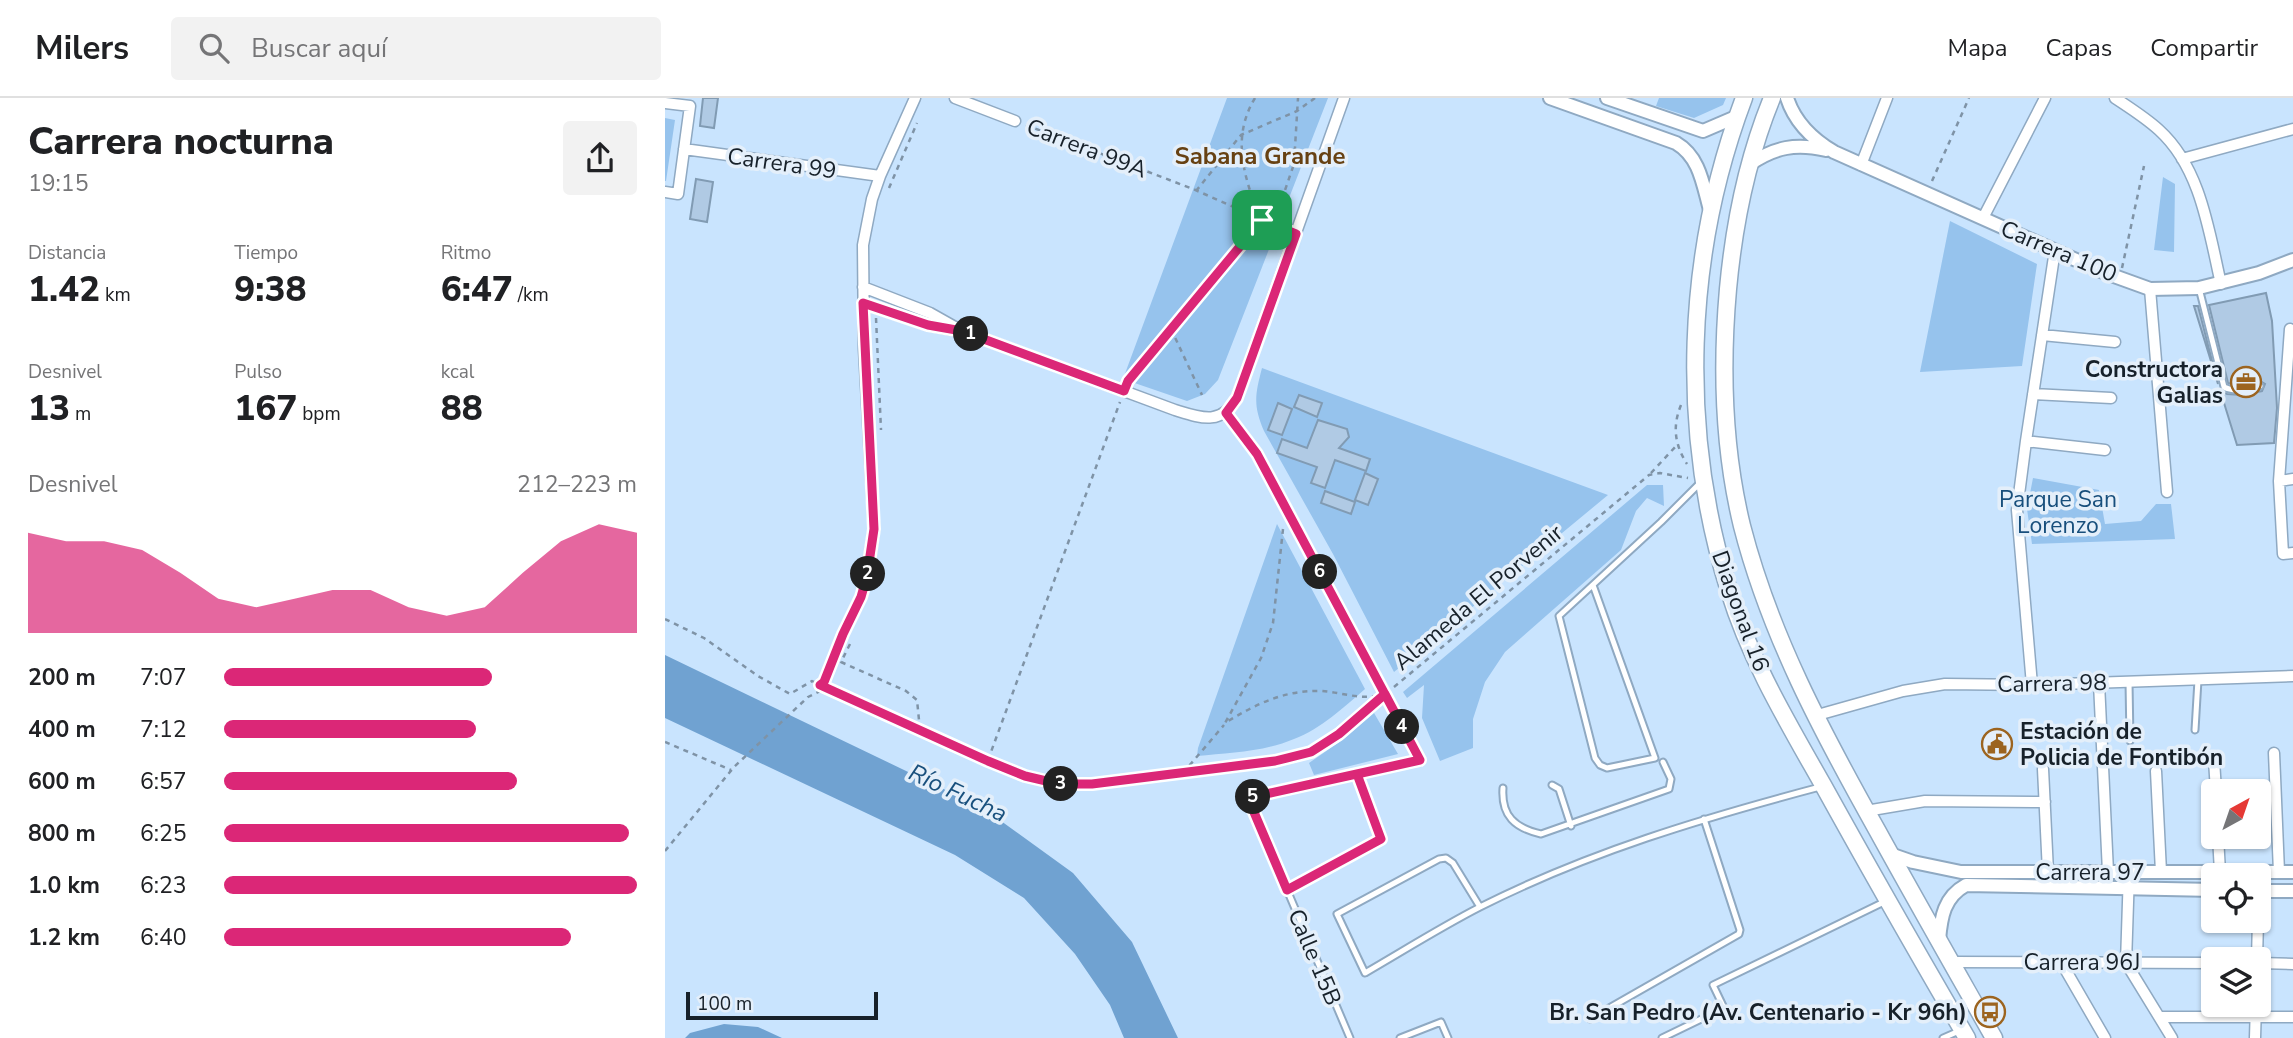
<!DOCTYPE html>
<html lang="es">
<meta charset="utf-8">
<style>
:root{--surface:#fff;--page:#f2f2f2;--text:#202124;--muted:#757577;--line:#e0e0e0;--accent:#db2777}
body{margin:0;font-family:"Nunito Sans",sans-serif;background:var(--page);color:var(--text);height:100vh;display:flex;flex-direction:column;font-size:26px;white-space:nowrap}
*{box-sizing:border-box;margin:0}
p{font-size:23px;color:var(--muted)}
.icon{flex:none;width:38px;height:38px;fill:none;stroke:currentColor;stroke-width:2;stroke-linecap:round;stroke-linejoin:round}
.map{position:relative;flex:1;overflow:hidden}
.panel{display:flex;flex-direction:column;background:var(--surface);width:665px}
.panel>*{flex:none}
.needle{width:46px;rotate:40deg}
.tools{position:absolute;left:1536px;top:681px;display:grid;gap:14px}
.tools a{display:grid;place-items:center;width:70px;height:70px;border-radius:7px;background:var(--surface);box-shadow:0 2px 5px #0004;font-size:35px}
.scale{position:absolute;left:21px;bottom:18px;width:192px;box-sizing:border-box;padding-left:7px;border:4px solid #17212a;border-top:0;font-size:19px;line-height:24px;white-space:nowrap;color:#17212a;-webkit-text-stroke:5px #e4effa;paint-order:stroke}
.pin{position:absolute;display:grid;place-items:center;width:60px;height:60px;color:#fff;margin:-30px;border-radius:14px;box-shadow:0 4px 10px #0006}
.km{position:absolute;width:35px;height:35px;margin:-18px;border-radius:50%;background:#222;color:#fff;font-size:19px;line-height:35px;text-align:center}
.round{display:grid;place-items:center;flex:none;width:74px;height:74px;border-radius:7px;background:var(--page)}
.overview{display:flex;align-items:center;justify-content:space-between;height:119px;padding:0 28px}
h1{font-size:38px;font-weight:800;line-height:52px}
.figures{display:grid;grid-template-columns:repeat(3,1fr);gap:10px;height:119px;padding:7px 28px}
.figures div{display:grid;align-content:center}
.figures b{font-size:35px;font-weight:800}
.figures small{font-size:19px;font-weight:400}
.figures p{font-size:19px}
.chart{height:196px;padding:14px 28px}
.chart p{display:flex;justify-content:space-between}
.chart svg{width:100%;height:126px;margin-top:7px;fill:var(--accent);opacity:.7}
ul{padding:0 28px;list-style:none;font-size:23px}
li{display:grid;grid-template-columns:112px 84px 1fr;align-items:center;height:52px}
li i{height:18px;border-radius:9px;background:var(--accent)}
header{display:flex;align-items:center;gap:42px;box-sizing:border-box;height:98px;padding:0 35px;background:var(--surface);border-bottom:2px solid var(--line)}
header strong{font-size:33px}
nav{display:flex;gap:38px;margin-inline-start:auto;font-size:24px}
.search{width:490px;height:63px;background:var(--page);display:flex;align-items:center;gap:18px;box-sizing:border-box;padding:0 24px;border-radius:7px;color:var(--muted);font-size:26px}
main{display:flex;flex:1;min-height:0}
.map>svg:first-child{display:block}
.green{fill:#96c3ed}
.water{fill:#70a2d1}
.building{fill:#b0cae4;stroke:#819bb3;stroke-width:2}
.lines{fill:none;stroke-linecap:round;stroke-linejoin:round}
.service-casing{stroke:#8fa9c2;stroke-width:9}
.minor-casing{stroke:#8fa9c2;stroke-width:13}
.tertiary-casing{stroke:#8fa9c2;stroke-width:16}
.primary-casing{stroke:#8fa9c2;stroke-width:19}
.path{stroke:#7f93a6;stroke-width:2.5;stroke-dasharray:5 5;stroke-linecap:butt}
.service{stroke:#fff;stroke-width:5}
.minor{stroke:#fff;stroke-width:10}
.tertiary{stroke:#fff;stroke-width:12}
.primary{stroke:#fff;stroke-width:16}
.route-casing{stroke:#fff;stroke-width:14}
.route{stroke:#db2777;stroke-width:9}
.labels{text-anchor:middle;stroke-width:7;stroke-linejoin:round;paint-order:stroke}
.street-label{font-size:23px;fill:#17212a;stroke:#e4effa}
.poi-label{font-size:23px;font-weight:bold;fill:#17212a;stroke:#e4effa;text-anchor:end}
.park-label{font-size:23px;fill:#184f7c;stroke:#e4effa}
.neighbourhood-label{font-size:24px;font-weight:bold;fill:#674112;stroke:#e4effa}
.water-label{font-size:24px;font-style:italic;fill:#19507d;stroke:#e4effa}
</style>
<header>
<strong>Milers</strong>
<div class="search"><svg class="icon" aria-label="search" viewBox="0 0 24 24"><circle cx="10" cy="10" r="6"/><path d="M15 15l6 6"/></svg>Buscar aquí</div>
<nav><a>Mapa</a><a>Capas</a><a>Compartir</a></nav>
</header>
<main>
<section class="panel">
<div class="overview"><div><h1>Carrera nocturna</h1><p>19:15</p></div><a class="round"><svg class="icon" aria-label="share" viewBox="0 0 24 24"><path d="M12 15V3M7 8l5-5 5 5M5 13v7h14v-7"/></svg></a></div>
<div class="figures">
<div><p>Distancia</p><b>1.42<small> km</small></b></div>
<div><p>Tiempo</p><b>9:38</b></div>
<div><p>Ritmo</p><b>6:47<small> /km</small></b></div>
</div>
<div class="figures">
<div><p>Desnivel</p><b>13<small> m</small></b></div>
<div><p>Pulso</p><b>167<small> bpm</small></b></div>
<div><p>kcal</p><b>88</b></div>
</div>
<div class="chart"><p><span>Desnivel</span>212–223 m</p>
<svg viewBox="0 0 160 44" preserveAspectRatio="none"><path d="M0 44V9L10 12L20 12L30 15L40 23L50 32L60 35L70 32L80 29L90 29L100 35L110 38L120 35L130 23L140 12L150 6L160 9V44z"/></svg>
</div>
<ul>
<li><b>200 m</b>7:07<i style="width:65%"></i></li>
<li><b>400 m</b>7:12<i style="width:61%"></i></li>
<li><b>600 m</b>6:57<i style="width:71%"></i></li>
<li><b>800 m</b>6:25<i style="width:98%"></i></li>
<li><b>1.0 km</b>6:23<i style="width:100%"></i></li>
<li><b>1.2 km</b>6:40<i style="width:84%"></i></li>
</ul>
</section>
<div class="map">
<svg width="1628" height="940" viewBox="0 0 1628 940">
<rect width="100%" height="100%" fill="#c9e4fe"/>
<!-- green -->
<path class="green" d="M562,0H663L553,282L540,296L522,303L458,281Z
M994,0H1061L1058,7L1029,20L991,8Z
M0,20L10,22L1,83H0Z
M1498,79L1510,86L1509,154L1489,152Z
M1285,123L1372,166L1357,268L1255,274Z
M597,270L943,397L729,574L668,456L599,333C588,307 590,297 597,270Z
M1368,380L1434,392L1440,426L1476,423L1491,406H1506L1510,441L1367,446L1362,411Z
M982,387H998L999,408L982,400L971,413L956,452L840,554L820,584L808,621V650L775,663L757,620L759,587L742,600L738,594Z
M612,426L700,591C679,609 656,631 629,641C598,654 564,655 532,658L533,650Z
M709,615L733,656L649,677L644,665L680,640Z"/>
<!-- water -->
<path class="water" d="M0,557L318,710L408,775L467,844L513,940H459L445,907L410,856L359,800L290,757L0,620Z
M59,926L93,929L117,940H20L25,935Z"/>
<!-- building -->
<path class="building" d="M38,0H53L49,30L35,28Z
M31,81L48,84L42,124L25,121Z
M1601,195L1607,223L1612,310L1609,345L1572,347L1555,292L1562,296L1577,297L1597,293L1600,286L1595,283L1572,287L1563,285L1544,207Z
M1529,208H1533L1553,286Z
M634,297L657,305L652,319L629,309Z
M613,305L627,311L617,337L603,332Z
M653,322L682,331L684,339L674,350L705,361L701,373L670,362L660,390L646,385L652,369L612,355L617,341L642,350Z
M700,375L713,381L703,407L690,402Z
M660,393L690,404L686,416L656,405Z"/>
<g class="lines">
<!-- service casing -->
<g class="service-casing">
<path id="service" d="M1534,190L1559,289C1570,295 1583,290 1595,288
M928,487L990,660L942,670L935,667L930,660L894,518L996,424L1037,383
M1464,584L1465,643
M1530,632L1533,582
M887,687L894,691L906,728
M838,690C836,718 850,730 876,736L1004,691L1006,681L998,664
M622,792L717,741L692,676
M815,809L788,765L781,760L774,761L672,816L700,875C738,853 776,829 815,809C924,754 1038,720 1155,689
M925,921L1074,836L1075,832L1039,721
M685,940L583,700L755,662
M735,940L776,924L783,940
M997,940L1059,910L1048,887L1221,803
M1278,940L1294,933"/>
</g>
<!-- minor casing -->
<g class="minor-casing">
<path id="minor" d="M290,0L350,23
M1450,0C1465,10 1481,20 1494,32C1536,70 1544,134 1556,186
M0,5L25,8L13,96L0,94
M19,51L215,78
M1517,61L1628,31
M1196,67L1222,0
M1318,120L1380,0
M198,189L265,215L297,233L510,312C536,320 556,328 572,300L679,0
M1485,191L1502,394
M198,205L263,227L290,232
M1625,231L1614,383L1618,456L1628,455
M1377,237L1450,244
M1368,296L1446,300
M561,315L592,356L755,662
M1361,343L1440,352
M1614,383L1628,381
M178,536L196,499L202,478L209,431L199,251L198,147L207,101L215,78L250,0
M1434,585L1443,774
M1367,587L1352,412L1361,343L1390,152
M1149,618L1238,593L1280,586L1367,587L1628,578
M1609,655L1614,774
M1549,662L1551,693
M1378,671L1383,774
M1491,673L1496,774
M1201,713L1260,703L1380,704
M1553,738L1555,774
M1464,774L1461,865L1507,940
M1592,861L1593,822
M1286,864L1549,865
M1396,864L1440,940
M1594,865L1628,866
M1495,919H1628
M1590,940L1591,906"/>
</g>
<!-- tertiary casing -->
<g class="tertiary-casing">
<path id="tertiary" d="M885,0L1011,45C1035,59 1038,87 1045,112
M942,0L1038,33L1073,18
M1122,0C1130,25 1147,41 1169,54L1438,174L1485,191L1534,190L1594,175L1628,162
M1085,66C1110,49 1131,45 1161,52
M1225,756L1248,764L1296,774H1628
M1594,793H1628
M1274,842C1276,819 1279,799 1301,787L1549,792"/>
</g>
<!-- primary casing -->
<g class="primary-casing">
<path id="primary" d="M1079,0C1020,157 1014,332 1064,493C1085,562 1123,625 1158,687C1205,772 1253,856 1302,940
M1107,0C1082,61 1069,126 1063,191C1056,270 1058,350 1077,428C1105,537 1157,634 1212,732C1250,801 1290,871 1329,940"/>
</g>
<!-- path -->
<path class="path" d="M590,0C559,51 590,100 605,150
M361,27L528,91L621,132
M1267,83L1304,0
M224,90L252,25
M531,93L576,37L632,13L650,0
M1457,170L1479,68
M211,220L216,332
M506,231L537,297
M462,285L618,98L629,66L633,0
M1016,307C1007,329 1010,347 1022,366
M986,375L1012,347
M618,431L608,525L596,560L560,625C591,606 619,592 656,593C674,594 692,601 710,598
M0,521L39,540L93,578L125,596L147,583L161,590
M185,546L176,564L241,593L252,602L254,622L251,630
M155,587L159,584L174,546
M729,589L984,377L995,375L1023,380
M0,644L66,672
M323,662L455,304
M518,675L559,627
M0,753L69,669L143,599L161,590L360,678L394,686H427L610,663L646,654L674,636L710,604"/>
<!-- service -->
<use href="#service" class="service"/>
<!-- minor -->
<use href="#minor" class="minor"/>
<!-- tertiary -->
<use href="#tertiary" class="tertiary"/>
<!-- primary -->
<use href="#primary" class="primary"/>
</g>
<g class="lines">
<!-- route casing -->
<g class="route-casing">
<path id="route" d="M597,122L463,283L459,293L297,233L263,227L198,205L209,431L202,478L196,499L178,536L159,584L155,587L323,663L360,678L394,686H427L610,663L646,654L674,636L720,596L755,662L692,676L716,741L622,792L583,700C640,687 697,675 755,662L592,356L561,315L572,300L631,136L597,122"/>
</g>
<!-- route -->
<use href="#route" class="route"/>
</g>
<!-- icons -->
<defs>
<g id="office-ring" transform="scale(1.575)"><circle r="9.5" fill="#e4effa" stroke="#9c641f" stroke-width="1.5"/><path d="M-6-3h4V-5.5h4V-3h4V5H-6ZM-1-4.5V-3h2v-1.5ZM-6 0V1H6V0Z" fill="#9c641f"/></g>
<g id="civic-ring" transform="scale(1.575)"><circle r="9.5" fill="#e4effa" stroke="#9c641f" stroke-width="1.5"/><path d="M-.6-6.5H3V-4.5H.6V-3L4-1V1h2V6H-6V1h2V-1L-.6-3ZM-1.2 2.5V6h2.4V2.5Z" fill="#9c641f"/></g>
<g id="bus-ring" transform="scale(1.575)"><circle r="9.5" fill="#e4effa" stroke="#9c641f" stroke-width="1.5"/><path d="M-5-6H5V4H4V6H2V4H-2V6H-4V4H-5ZM-3.5-4V0h7V-4ZM-3.5 1.2v1.5H-2V1.2ZM2 1.2v1.5H3.5V1.2Z" fill="#9c641f"/></g>
</defs>
<g fill-rule="evenodd">
<use href="#office-ring" x="1581" y="284"/>
<use href="#civic-ring" x="1332" y="646"/>
<use href="#bus-ring" x="1325" y="914"/>
</g>
<g class="labels">
<!-- street labels -->
<g class="street-label">
<text transform="translate(422 50) rotate(21)" y="8">Carrera 99A</text>
<text transform="translate(117 65) rotate(8)" y="8">Carrera 99</text>
<text transform="translate(1394 153) rotate(23)" y="8">Carrera 100</text>
<text transform="translate(813 499) rotate(-40)" y="8">Alameda El Porvenir</text>
<text transform="translate(1076 513) rotate(70)" y="8">Diagonal 16</text>
<text transform="translate(1387 585) rotate(-1)" y="8">Carrera 98</text>
<text x="1425" y="782">Carrera 97</text>
<text transform="translate(650 859) rotate(67)" y="8">Calle 15B</text>
<text x="1417" y="872">Carrera 96J</text>
</g>
<!-- poi labels -->
<g class="poi-label">
<text x="1558" y="279">Constructora<tspan x="1558" dy="26">Galias</tspan></text>
<text x="1355" y="641" text-anchor="start">Estación de<tspan x="1355" dy="26">Policia de Fontibón</tspan></text>
<text x="1302" y="922">Br. San Pedro (Av. Centenario - Kr 96h)</text>
</g>
<!-- park labels -->
<g class="park-label">
<text x="1393" y="409">Parque San<tspan x="1393" dy="26">Lorenzo</tspan></text>
</g>
<!-- neighbourhood labels -->
<g class="neighbourhood-label">
<text x="595" y="66">Sabana Grande</text>
</g>
<!-- water labels -->
<g class="water-label">
<text transform="translate(293 695) rotate(25)" y="8">Río Fucha</text>
</g>
</g>
</svg>
<div class="tools">
<a><svg class="needle" viewBox="-14 -14 28 28"><path d="M0-13l5 13h-10z" fill="#e53935"/><path d="M0 13l5-13h-10z" fill="#757577"/></svg></a>
<a><svg class="icon" aria-label="locate" viewBox="0 0 24 24"><circle cx="12" cy="12" r="6"/><path d="M12 2v4M12 18v4M2 12h4M18 12h4"/></svg></a>
<a><svg class="icon" aria-label="layers" viewBox="0 0 24 24"><path d="M12 4l9 5-9 5-9-5zM3 14l9 5 9-5"/></svg></a>
</div>
<div class="scale">100 m</div>
<div class="pin" style="left:597px;top:122px;background:#1e9e55"><svg class="icon" aria-label="arrive" viewBox="0 0 24 24"><path d="M6 21V4h12l-3 4 3 4H6"/></svg></div>
<b class="km" style="left:306px;top:236px">1</b>
<b class="km" style="left:203px;top:476px">2</b>
<b class="km" style="left:396px;top:686px">3</b>
<b class="km" style="left:737px;top:629px">4</b>
<b class="km" style="left:588px;top:699px">5</b>
<b class="km" style="left:655px;top:474px">6</b>
</div>
</main>
